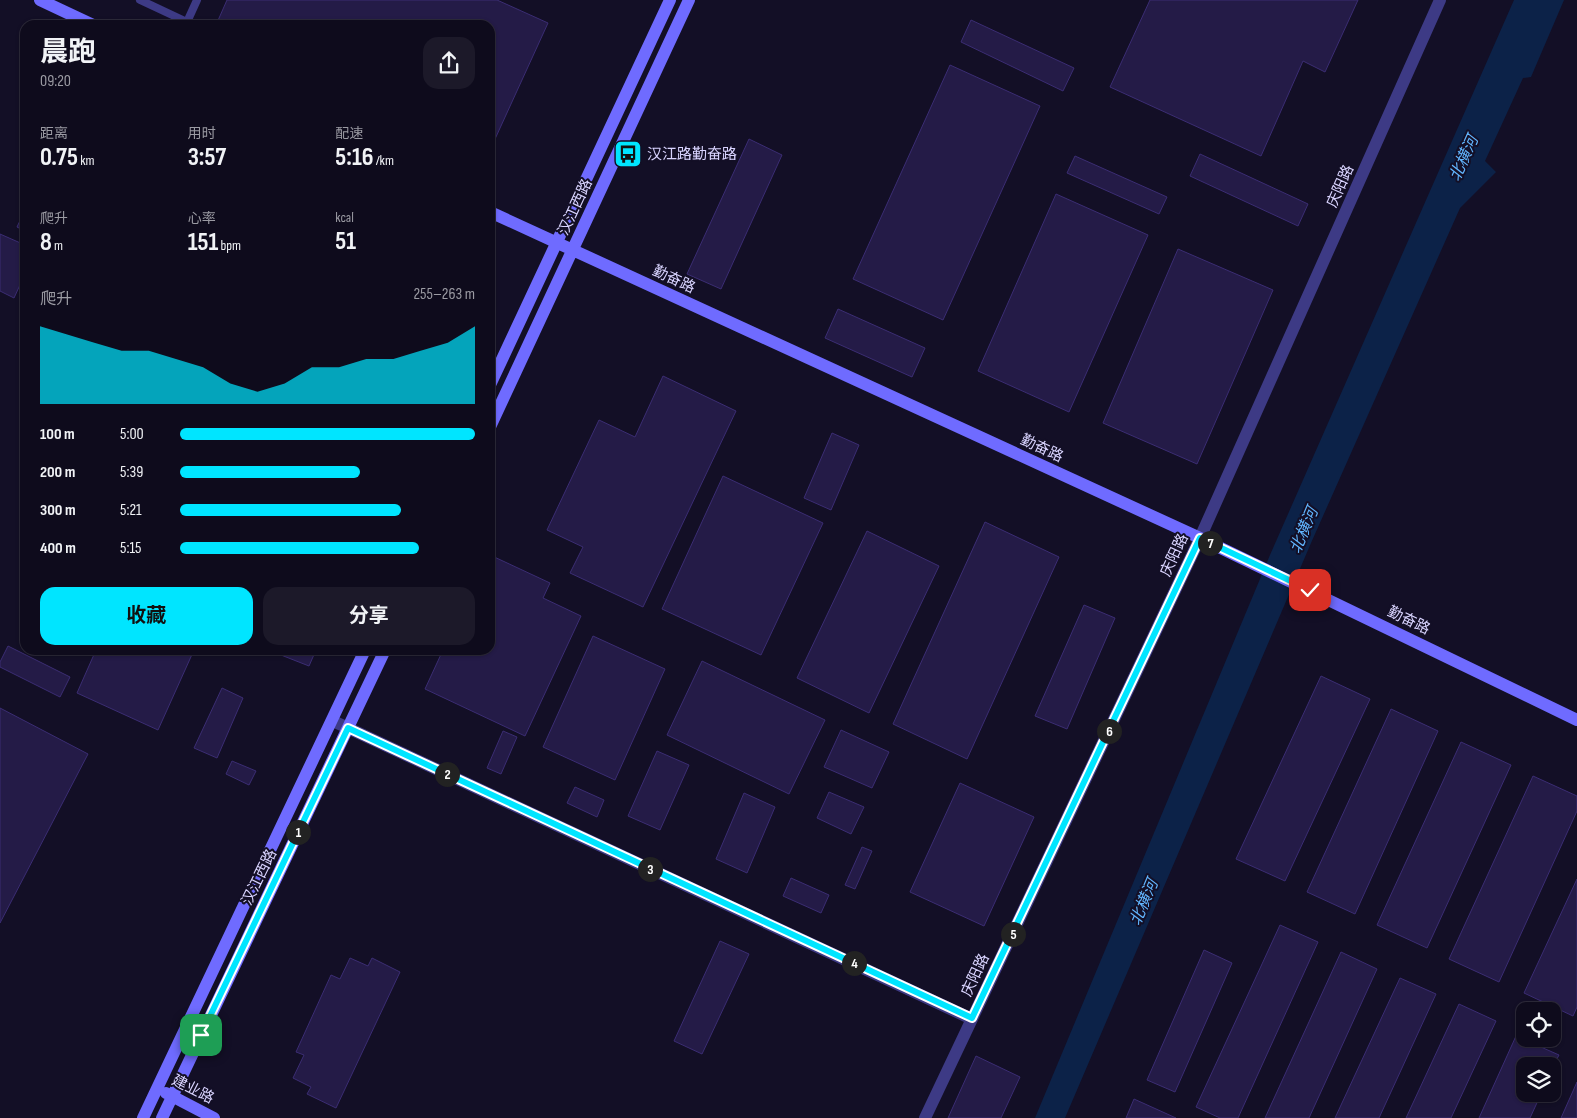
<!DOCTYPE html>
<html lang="zh">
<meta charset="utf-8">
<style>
:root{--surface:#0e0b1c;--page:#1c1929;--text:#f1f3f6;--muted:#9b9ba3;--line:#2e2b3b;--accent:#00e5ff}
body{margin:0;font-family:"Sofia Sans Condensed","Noto Sans SC",sans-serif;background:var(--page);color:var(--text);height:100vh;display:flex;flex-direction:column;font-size:19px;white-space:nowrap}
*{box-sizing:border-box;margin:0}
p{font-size:16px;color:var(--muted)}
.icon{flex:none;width:28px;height:28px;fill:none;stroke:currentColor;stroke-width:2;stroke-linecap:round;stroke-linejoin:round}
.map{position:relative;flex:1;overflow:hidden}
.sheet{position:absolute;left:20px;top:20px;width:475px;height:635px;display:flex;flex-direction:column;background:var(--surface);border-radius:15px;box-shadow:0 1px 4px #0004,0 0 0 1px var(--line)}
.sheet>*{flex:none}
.tools{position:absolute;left:1516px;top:1002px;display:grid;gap:10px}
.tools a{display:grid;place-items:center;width:45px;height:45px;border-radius:10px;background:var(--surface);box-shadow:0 1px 4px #0004,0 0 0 1px var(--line);font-size:25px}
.pin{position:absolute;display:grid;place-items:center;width:42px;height:42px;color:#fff;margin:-21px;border-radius:10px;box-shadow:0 2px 8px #0006}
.km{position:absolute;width:25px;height:25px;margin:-12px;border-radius:50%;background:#222;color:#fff;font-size:14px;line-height:25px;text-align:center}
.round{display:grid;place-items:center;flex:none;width:52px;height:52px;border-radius:15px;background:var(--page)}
.summary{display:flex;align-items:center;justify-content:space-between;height:85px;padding:0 20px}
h1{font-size:28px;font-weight:700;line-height:38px}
.metrics{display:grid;grid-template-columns:repeat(3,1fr);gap:8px;height:85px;padding:5px 20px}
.metrics div{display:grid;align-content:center}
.metrics b{font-size:25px;font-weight:700}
.metrics small{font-size:14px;font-weight:400}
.metrics p{font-size:14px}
.chart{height:140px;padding:10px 20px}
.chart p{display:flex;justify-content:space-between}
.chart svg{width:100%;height:90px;margin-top:5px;fill:var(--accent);opacity:.7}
.action{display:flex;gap:10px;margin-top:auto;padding:10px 20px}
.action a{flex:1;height:58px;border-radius:15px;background:var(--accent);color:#111;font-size:20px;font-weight:700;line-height:58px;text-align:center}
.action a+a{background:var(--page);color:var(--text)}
ul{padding:0 20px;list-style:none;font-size:16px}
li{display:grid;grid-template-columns:80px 60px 1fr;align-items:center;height:38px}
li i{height:12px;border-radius:6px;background:var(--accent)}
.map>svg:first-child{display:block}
.water{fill:#0c2248}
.building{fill:#241b47;stroke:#3b2d73}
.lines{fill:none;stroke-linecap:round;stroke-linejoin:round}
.lane{stroke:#3d3a85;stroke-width:8}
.street{stroke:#3d3a85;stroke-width:12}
.secondary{stroke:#6f6bff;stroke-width:12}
.route-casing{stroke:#fff;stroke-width:10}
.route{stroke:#00e5ff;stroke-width:6}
.labels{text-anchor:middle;stroke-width:4;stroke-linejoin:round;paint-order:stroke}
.poi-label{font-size:15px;fill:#d9d4ff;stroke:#130f26;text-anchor:start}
.street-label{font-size:15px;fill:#d9d4ff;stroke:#130f26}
.water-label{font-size:16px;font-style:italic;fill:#62b6ff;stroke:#130f26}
</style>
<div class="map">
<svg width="1577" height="1118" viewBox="0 0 1577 1118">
<rect width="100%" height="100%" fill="#130f26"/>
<!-- water -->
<path class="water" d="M1514,0H1564L1531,77L1523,78L1485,161L1496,172L1460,208L1311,543L1065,1118H1035L1270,555Z"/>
<!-- building -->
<path class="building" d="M227,0H497L548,23L490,150V25H216Z
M1150,0H1358L1325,72L1303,61L1261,156L1110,87Z
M971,20L1074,68L1063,91L961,42Z
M950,65L1040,106L943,320L853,279Z
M749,139L782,155L721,289L687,274Z
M1200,154L1308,204L1298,226L1190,176Z
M1075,156L1167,197L1159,214L1067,173Z
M1056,194L1148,235L1069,412L978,371Z
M25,210V231L17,227Z
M0,234L25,245V274L14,298L0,291Z
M1178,249L1273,290L1197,464L1103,423Z
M838,309L925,348L912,377L825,338Z
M663,376L736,411L643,607L570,573L583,547L547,530L599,420L635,437Z
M832,433L859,445L831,510L804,498Z
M723,476L823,523L761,655L662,609Z
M985,522L1059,557L967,759L893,724Z
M867,531L939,566L869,713L797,678Z
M490,555L550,583L543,598L581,616L525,736L425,689L443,650H490Z
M1084,605L1115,618L1067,729L1035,716Z
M593,636L665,669L615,780L543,747Z
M8,646L70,677L60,697L0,667V662Z
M96,650H194L158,730L77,693Z
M283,650H316L309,666L281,655Z
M702,661L825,720L789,794L667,735Z
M1321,676L1370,699L1285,881L1236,859Z
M222,688L243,698L217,758L194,748Z
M0,708L88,754L0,923Z
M1391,709L1438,731L1355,914L1307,892Z
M841,730L889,752L872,788L824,767Z
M503,731L517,737L501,774L487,768Z
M1461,742L1511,765L1427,948L1377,925Z
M657,751L689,765L660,830L628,816Z
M232,761L256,771L249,785L226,774Z
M1533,776L1577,796V811L1499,982L1449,959Z
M960,783L1034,817L984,926L910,892Z
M575,787L604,800L597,817L567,803Z
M829,792L864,807L851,834L817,818Z
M744,793L775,807L747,873L716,859Z
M862,847L872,851L855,889L845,885Z
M791,878L829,895L821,913L783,896Z
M1577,879V1007L1573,1016L1524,993Z
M1280,925L1318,942L1238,1118H1220L1196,1107Z
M720,941L749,954L702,1054L674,1041Z
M1204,950L1232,963L1175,1092L1147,1080Z
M1341,952L1377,969L1309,1118H1265Z
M350,958L368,966L372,958L400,972L336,1108L307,1094L311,1087L293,1078L304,1055L296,1052L331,975L340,979Z
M1400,978L1436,994L1379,1118H1335Z
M1459,1004L1496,1021L1451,1118H1406Z
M1516,1036L1559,1055L1552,1068V1066H1525V1094H1541L1530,1118H1479Z
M976,1056L1020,1077L1001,1118H948Z
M1577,1082V1118H1561Z
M1134,1099L1176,1118H1126Z"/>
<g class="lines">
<!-- lane -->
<path class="lane" d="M140,0L187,22L197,0"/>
<!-- street -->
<path class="street" d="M333,721L972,1019
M925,1118L1200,538L1440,0"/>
<!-- secondary -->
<path class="secondary" d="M40,0L93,25
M490,212L1200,538L1577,720
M490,385L670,0
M490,427L689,0
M166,1093L214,1118
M143,1118L365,650
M162,1118L385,650"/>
</g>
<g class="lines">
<!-- route casing -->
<g class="route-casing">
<path id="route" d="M201,1035L348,728L972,1018L1200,538L1310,590"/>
</g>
<!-- route -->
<use href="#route" class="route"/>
</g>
<!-- icons -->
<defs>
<g id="bus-square" transform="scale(1.4375)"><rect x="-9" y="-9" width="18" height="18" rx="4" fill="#00e5ff" stroke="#130f26"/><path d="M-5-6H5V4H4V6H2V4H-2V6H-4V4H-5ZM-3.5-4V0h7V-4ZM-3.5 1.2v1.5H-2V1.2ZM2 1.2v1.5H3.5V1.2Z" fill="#111"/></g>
</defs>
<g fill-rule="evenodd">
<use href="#bus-square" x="628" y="154"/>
</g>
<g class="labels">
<!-- poi labels -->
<g class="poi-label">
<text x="647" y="159">汉江路勤奋路</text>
</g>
<!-- street labels -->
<g class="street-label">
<text transform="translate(1340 186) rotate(-66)" y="5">庆阳路</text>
<text transform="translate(575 207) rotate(-65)" y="5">汉江西路</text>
<text transform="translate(674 279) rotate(25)" y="5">勤奋路</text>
<text transform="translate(1042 448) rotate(25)" y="5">勤奋路</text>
<text transform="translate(1174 555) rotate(-65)" y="5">庆阳路</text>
<text transform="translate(1409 620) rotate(26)" y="5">勤奋路</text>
<text transform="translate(259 877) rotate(-64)" y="5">汉江西路</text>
<text transform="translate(975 975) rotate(-65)" y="5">庆阳路</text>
<text transform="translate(193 1089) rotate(27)" y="5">建业路</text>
</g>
<!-- water labels -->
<g class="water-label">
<text transform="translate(1463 158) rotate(-66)" y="6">北横河</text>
<text transform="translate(1303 530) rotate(-67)" y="6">北横河</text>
<text transform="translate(1143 902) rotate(-67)" y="6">北横河</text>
</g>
</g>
</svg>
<div class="tools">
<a><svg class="icon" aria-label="locate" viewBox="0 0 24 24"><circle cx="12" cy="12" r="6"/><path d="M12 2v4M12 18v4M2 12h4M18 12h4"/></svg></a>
<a><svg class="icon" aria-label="layers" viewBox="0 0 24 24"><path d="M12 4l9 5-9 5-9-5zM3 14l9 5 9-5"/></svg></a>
</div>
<div class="pin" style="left:201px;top:1035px;background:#1e9e55"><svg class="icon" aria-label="arrive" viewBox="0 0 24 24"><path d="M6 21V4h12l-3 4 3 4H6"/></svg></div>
<div class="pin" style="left:1310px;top:590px;background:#d93025"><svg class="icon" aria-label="check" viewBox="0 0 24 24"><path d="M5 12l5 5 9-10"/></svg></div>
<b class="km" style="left:298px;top:832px">1</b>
<b class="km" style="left:447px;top:774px">2</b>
<b class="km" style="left:650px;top:869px">3</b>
<b class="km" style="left:854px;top:963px">4</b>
<b class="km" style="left:1013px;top:934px">5</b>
<b class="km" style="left:1109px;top:731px">6</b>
<b class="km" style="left:1210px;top:543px">7</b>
<section class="sheet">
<div class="summary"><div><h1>晨跑</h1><p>09:20</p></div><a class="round"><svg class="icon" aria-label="share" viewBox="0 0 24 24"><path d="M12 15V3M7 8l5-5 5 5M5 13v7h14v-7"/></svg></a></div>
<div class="metrics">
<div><p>距离</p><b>0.75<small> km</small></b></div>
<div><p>用时</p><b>3:57</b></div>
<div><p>配速</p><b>5:16<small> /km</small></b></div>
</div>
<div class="metrics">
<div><p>爬升</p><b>8<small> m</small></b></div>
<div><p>心率</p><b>151<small> bpm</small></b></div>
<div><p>kcal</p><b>51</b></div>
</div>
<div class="chart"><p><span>爬升</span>255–263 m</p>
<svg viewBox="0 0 160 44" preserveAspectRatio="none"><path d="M0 44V6L10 10L20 14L30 18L40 18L50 22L60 26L70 34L80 38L90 34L100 26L110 26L120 22L130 22L140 18L150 14L160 6V44z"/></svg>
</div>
<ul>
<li><b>100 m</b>5:00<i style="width:100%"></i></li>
<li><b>200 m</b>5:39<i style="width:61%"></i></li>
<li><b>300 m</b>5:21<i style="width:75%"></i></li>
<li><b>400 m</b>5:15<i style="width:81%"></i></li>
</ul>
<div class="action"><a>收藏</a><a>分享</a></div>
</section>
</div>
